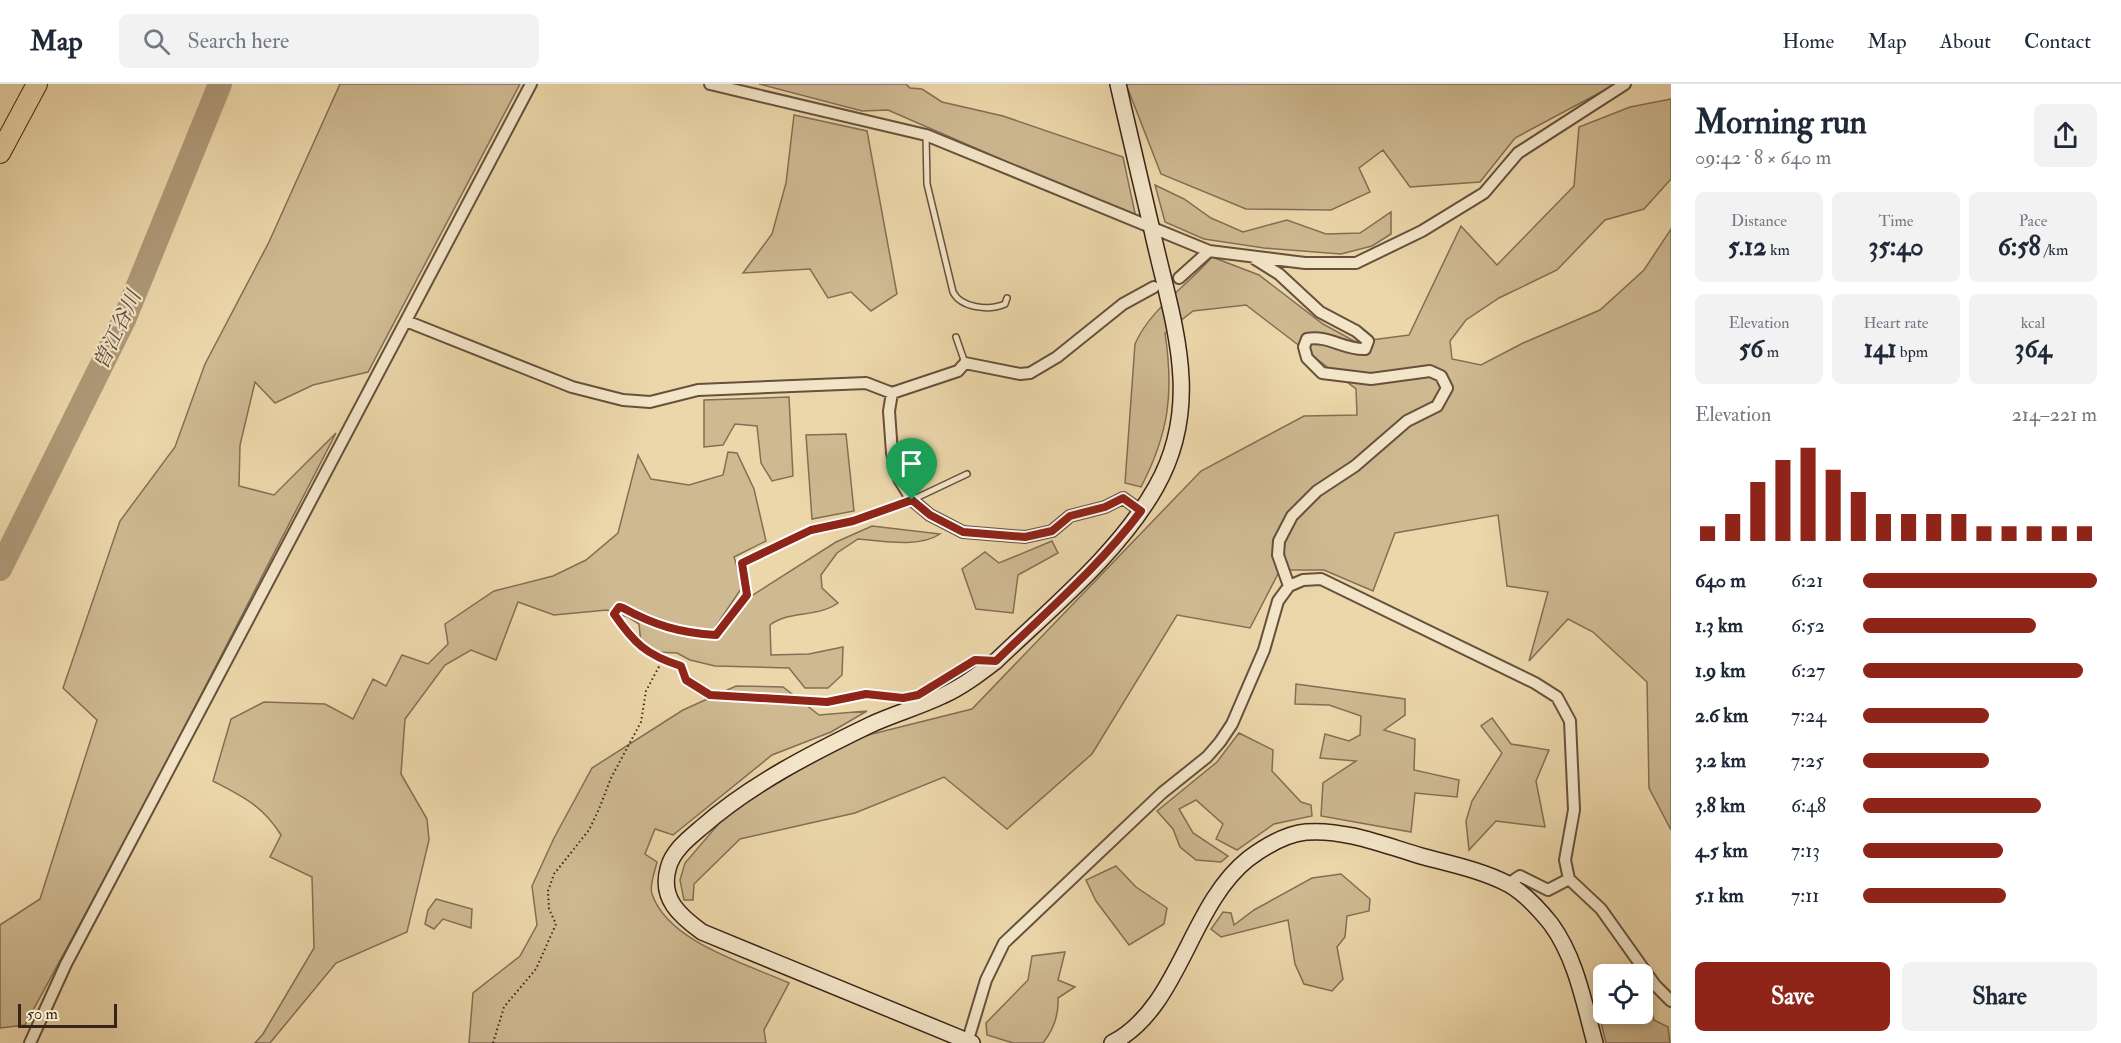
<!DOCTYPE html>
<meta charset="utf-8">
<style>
:root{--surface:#fff;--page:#f2f2f3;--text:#1f2937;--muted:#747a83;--line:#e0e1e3;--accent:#8f2418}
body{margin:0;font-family:"IM FELL Double Pica","Noto Serif JP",serif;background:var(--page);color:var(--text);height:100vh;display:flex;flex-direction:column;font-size:22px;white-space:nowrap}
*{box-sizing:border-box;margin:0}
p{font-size:20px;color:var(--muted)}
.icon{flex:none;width:33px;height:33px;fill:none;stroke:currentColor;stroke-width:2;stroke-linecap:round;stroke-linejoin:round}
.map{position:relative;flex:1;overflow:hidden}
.panel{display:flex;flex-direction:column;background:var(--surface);width:450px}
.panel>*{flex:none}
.buttons{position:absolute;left:1593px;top:880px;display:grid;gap:12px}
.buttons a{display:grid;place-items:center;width:60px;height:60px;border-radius:9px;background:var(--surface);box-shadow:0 3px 9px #0003;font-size:30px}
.scale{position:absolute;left:18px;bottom:15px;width:99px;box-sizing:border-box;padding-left:6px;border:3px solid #392419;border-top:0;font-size:16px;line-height:21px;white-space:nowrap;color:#392419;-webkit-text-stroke:4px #f3e5c8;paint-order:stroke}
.pin{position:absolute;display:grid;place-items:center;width:51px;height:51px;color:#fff;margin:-62px -26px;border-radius:50% 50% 50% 0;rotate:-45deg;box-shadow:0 0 6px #0007}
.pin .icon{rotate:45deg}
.round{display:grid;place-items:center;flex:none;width:63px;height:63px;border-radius:9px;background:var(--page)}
.overview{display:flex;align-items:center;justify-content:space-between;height:102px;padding:0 24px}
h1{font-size:33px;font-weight:700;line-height:45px}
.stats{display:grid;grid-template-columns:repeat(3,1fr);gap:9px;height:102px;padding:6px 24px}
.stats div{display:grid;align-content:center;border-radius:9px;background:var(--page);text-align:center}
.stats b{font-size:26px;font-weight:700}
.stats small{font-size:16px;font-weight:400}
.stats p{font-size:16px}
.chart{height:168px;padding:12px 24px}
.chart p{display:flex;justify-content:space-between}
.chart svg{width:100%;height:108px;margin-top:6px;stroke:var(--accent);stroke-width:6}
.button{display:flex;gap:12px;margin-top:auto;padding:12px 24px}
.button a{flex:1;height:69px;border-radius:9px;background:var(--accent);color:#fff;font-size:24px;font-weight:700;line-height:69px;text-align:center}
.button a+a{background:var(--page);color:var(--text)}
ul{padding:0 24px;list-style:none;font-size:20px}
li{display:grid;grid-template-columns:96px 72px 1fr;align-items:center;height:45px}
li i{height:15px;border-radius:8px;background:var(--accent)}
header{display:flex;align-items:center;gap:36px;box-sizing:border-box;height:84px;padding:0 30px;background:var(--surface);border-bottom:2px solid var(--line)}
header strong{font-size:28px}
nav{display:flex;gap:33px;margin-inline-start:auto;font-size:21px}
.search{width:420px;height:54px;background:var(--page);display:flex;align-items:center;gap:15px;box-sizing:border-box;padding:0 21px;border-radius:9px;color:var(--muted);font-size:22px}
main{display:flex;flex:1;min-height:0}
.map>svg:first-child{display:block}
.green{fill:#ceb991;stroke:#846e55;stroke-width:1.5}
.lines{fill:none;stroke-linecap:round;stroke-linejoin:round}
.river{stroke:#af9a79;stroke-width:24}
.lane-casing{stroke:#66513d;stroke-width:8}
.street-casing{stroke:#66513d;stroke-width:14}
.secondary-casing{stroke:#392419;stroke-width:18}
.highway-casing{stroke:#392419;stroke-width:22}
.path{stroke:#392419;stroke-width:2;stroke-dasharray:1.5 3;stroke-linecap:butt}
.lane{stroke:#f3e5c8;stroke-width:5}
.street{stroke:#f3e5c8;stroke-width:10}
.secondary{stroke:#f3e5c8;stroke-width:15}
.highway{stroke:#ecd7aa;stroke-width:20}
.route-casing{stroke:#fff;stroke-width:12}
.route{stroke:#8f2418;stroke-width:8}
.labels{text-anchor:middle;stroke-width:4.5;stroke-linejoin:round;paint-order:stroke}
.water-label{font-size:21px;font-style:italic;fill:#5c4736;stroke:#f3e5c8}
</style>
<header>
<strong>Map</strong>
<div class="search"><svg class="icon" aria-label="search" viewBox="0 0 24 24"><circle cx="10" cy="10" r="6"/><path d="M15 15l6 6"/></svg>Search here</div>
<nav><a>Home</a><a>Map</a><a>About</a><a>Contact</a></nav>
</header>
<main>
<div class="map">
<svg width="1671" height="959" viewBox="0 0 1671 959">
<rect width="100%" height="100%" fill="#ecd7aa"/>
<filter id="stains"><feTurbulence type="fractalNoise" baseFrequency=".00333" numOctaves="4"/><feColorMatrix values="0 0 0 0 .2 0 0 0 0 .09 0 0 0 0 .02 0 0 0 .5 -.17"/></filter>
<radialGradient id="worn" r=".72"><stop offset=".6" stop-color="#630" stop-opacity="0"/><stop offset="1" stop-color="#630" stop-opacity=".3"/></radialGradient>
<!-- green -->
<path class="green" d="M340,0H520L368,288L313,301L275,319L255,298L240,361L239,402L274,411L336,349L139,731L25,941L0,944V841L40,815L97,636L63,604L120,437L175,363L205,280L269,158Z
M759,0H906L910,4L922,5L942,18L1003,32L1123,73L1136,134L888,26L862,27Z
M1126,0H1616L1515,54L1480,98L1410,103L1383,66L1359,84L1370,108L1331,126L1246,125L1161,90Z
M1671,15V95L1644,125L1605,136L1557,186L1499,214L1466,236L1450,257L1452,275L1481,281L1523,259L1600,226L1644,186L1671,145V746L1649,704L1647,598L1593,548L1568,535L1529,577L1548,508L1507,502L1498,431L1395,449L1373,507L1324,486H1280L1250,544L1177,531L1092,670L1007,745L944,693L855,729L740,755L694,800L693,816H684L680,796L685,779L722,736L778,689L819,667L872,650L972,625L1201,387L1304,332L1357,331L1356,305L1246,221L1193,227L1165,249C1174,309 1169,349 1141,403L1125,399L1135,260C1150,225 1187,202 1212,173L1259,191L1323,240L1356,258L1409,251L1461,142L1497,181L1574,102L1579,43L1630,23Z
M794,31L867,47L897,210L871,227L851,208L828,214L810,185L743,189L772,150L786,99Z
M1155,101L1184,115L1211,134L1243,148L1287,136L1326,150L1360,149L1391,128V150L1372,162L1341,170L1264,164L1204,155L1165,138Z
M789,313L793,392L772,397L761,379L757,342L735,340L723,361L704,363V316Z
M846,350L854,427L812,435L806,351Z
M728,368L737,369L754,405L766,457L734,473L743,502L716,542L742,518L836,458L872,442L940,450C919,464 883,457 858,455L837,469L821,491L822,504L838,519C817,534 790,526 770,541L771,571L809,570L843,563L842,591L828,604H805L789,584L715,582L690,576L677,569L656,568L641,560L639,540L628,533L607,526L554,531L518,518L496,576L471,566L445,581L405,635L401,690L427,735L429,756L407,848L336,879L270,959H255L263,950L314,864L312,793L270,773L281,751C262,721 243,713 213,697L231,635L264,618L325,620L353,635L373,595L386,602L402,571L428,580L448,560L445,540L494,507L553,492L586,476L618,449L638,371L651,395L689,401L723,391Z
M1052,457L1058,469L1018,491L1013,529L976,525L962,485L985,468L999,479Z
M1296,600L1405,615V631L1384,646L1415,655L1414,686L1459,696L1457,713L1415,709L1411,748L1321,732L1323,699L1356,677L1320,674L1325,650L1349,657L1360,651L1361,632L1329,621L1295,620Z
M736,602L783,603L819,631L867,627L831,648L772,671L673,751L655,745L645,770L657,778C655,787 649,802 652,810C668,858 747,880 789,899L764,946L766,959H469L473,909L520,872L537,841L532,802L554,754L592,684L683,626Z
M1492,634L1511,660L1549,666L1536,697L1545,743L1496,737L1469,766L1466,737L1472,717L1502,669L1481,642Z
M1239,649L1273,666L1272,687L1301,718L1311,721L1312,732L1274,740L1237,766L1216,755L1223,740L1196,716L1179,725L1193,749L1228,772L1221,778L1196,776L1180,763L1173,745L1157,727L1217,678Z
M1116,782L1136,803L1167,824L1164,840L1129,861L1096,817L1086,796Z
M1341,790L1370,815L1369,827L1347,832L1345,853L1337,863L1343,895L1332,907L1304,900L1295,880L1288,836L1221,853L1211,845L1223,828L1231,829L1234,841L1254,826L1312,794Z
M436,815L472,825L471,844L443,835L434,845L425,840L428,826Z
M1065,868L1058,896L1075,903L1058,914C1059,931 1054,945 1043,959H1013L987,951L986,939L1028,896L1032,872Z
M1643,904L1647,909L1654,936L1668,943L1670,959H1606L1597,922L1603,917L1604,930H1642Z"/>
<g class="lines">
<!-- river -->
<path class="river" d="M0,485L124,236L220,0"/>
<!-- lane casing -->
<g class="lane-casing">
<path id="lane" d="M926,51L927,100L953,208C961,224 989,227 1005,220L1007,214
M956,253L965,279
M742,479L811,446L853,437L912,416L967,390
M918,611L975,576L991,577"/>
</g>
<!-- street casing -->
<g class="street-casing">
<path id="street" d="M710,0L926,51L1209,167L1305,179H1356L1422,147L1484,109L1518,69L1625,0
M1255,175L1279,190L1320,228L1356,247L1368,257L1365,265C1344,266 1329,251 1307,255L1304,263L1307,274L1322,289L1371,295L1430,287L1441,292L1447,304L1437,322L1407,337L1355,382L1317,407L1292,432L1279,457L1278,471L1289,502
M1179,194L1209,167
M406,237L572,303L623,316L650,318L698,306L866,299L892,309L958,287L965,279L1020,290L1030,289L1057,273L1123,220L1154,203
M892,309L889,327L892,369L899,395L912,416L930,431L963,448L1025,453L1052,447L1070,432L1105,423L1123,414L1141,427
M1508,800L1520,792L1548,806L1569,795
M30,959L66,880L531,0
M967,959L986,896L1004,859L1162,709L1207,673L1220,658L1232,640L1264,566L1278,517L1289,502L1303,496L1321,495L1535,599L1557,613L1570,637L1574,726L1565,776L1569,795L1601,825L1655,901L1671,917"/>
</g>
<!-- secondary casing -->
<g class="secondary-casing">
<path id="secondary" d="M972,959L702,848C680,832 660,815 668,785C672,767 689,754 702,743C751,700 812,669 870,641C894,630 919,623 942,612C962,603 979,590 996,577C1050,525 1119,469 1156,403C1205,317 1171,234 1152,146C1141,98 1129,49 1118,0
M1112,959C1180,924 1189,822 1248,775C1264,763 1286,750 1306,748C1345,745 1384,761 1421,772C1450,780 1481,786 1508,800C1524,809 1539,825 1551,840C1576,874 1584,919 1595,959"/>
</g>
<!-- highway casing -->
<g class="highway-casing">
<path id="highway" d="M0,69L37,0"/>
</g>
<!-- path -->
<path class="path" d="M662,577L633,558L614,530L619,523L654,541L694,550L715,551L747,511L743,487
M493,959L504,923L536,885L556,840L549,825L548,807L554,790L589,746L599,725L611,694L641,638L646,607L662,577L681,583L686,596L710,611L804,618H827L866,610L900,613"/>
<!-- lane -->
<use href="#lane" class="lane"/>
<!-- street -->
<use href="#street" class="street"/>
<!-- secondary -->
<use href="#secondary" class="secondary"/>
<!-- highway -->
<use href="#highway" class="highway"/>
</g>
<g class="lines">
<!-- route casing -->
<g class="route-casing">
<path id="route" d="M1123,414L1141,427C1100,482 1045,529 996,577L975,576L918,611L903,614L866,610L827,618L710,611L686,596L681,582C646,571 634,559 614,530L619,523L623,524C654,541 680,549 716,551L747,511L742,479L811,446L853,437L912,416L930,431L963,448L1025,453L1052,447L1070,432L1105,423Z"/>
</g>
<!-- route -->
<use href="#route" class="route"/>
</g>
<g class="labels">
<!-- water labels -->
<g class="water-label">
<text transform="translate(117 246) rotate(-65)" y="7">曽江谷川</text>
</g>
</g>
<rect width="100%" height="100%" filter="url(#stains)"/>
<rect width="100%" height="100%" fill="url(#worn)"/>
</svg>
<div class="buttons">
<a><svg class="icon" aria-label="locate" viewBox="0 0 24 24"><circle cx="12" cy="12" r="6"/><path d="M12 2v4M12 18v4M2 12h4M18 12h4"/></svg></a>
</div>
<div class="scale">50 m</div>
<div class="pin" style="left:912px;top:416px;background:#1e9e55"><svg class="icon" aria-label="arrive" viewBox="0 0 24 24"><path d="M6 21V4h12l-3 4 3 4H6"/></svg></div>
</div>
<section class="panel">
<div class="overview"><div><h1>Morning run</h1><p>09:42 · 8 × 640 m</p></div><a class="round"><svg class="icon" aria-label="share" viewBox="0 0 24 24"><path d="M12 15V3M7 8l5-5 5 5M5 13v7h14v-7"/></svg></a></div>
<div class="stats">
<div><p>Distance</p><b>5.12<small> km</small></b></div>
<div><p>Time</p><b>35:40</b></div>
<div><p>Pace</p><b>6:58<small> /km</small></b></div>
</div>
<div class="stats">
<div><p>Elevation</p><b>56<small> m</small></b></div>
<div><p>Heart rate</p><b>141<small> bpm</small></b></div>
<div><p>kcal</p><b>364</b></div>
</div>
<div class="chart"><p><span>Elevation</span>214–221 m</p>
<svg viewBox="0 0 160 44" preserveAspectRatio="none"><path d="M5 44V38M15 44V33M25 44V20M35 44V11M45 44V6M55 44V15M65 44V24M75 44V33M85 44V33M95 44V33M105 44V33M115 44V38M125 44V38M135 44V38M145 44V38M155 44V38"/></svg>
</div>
<ul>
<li><b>640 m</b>6:21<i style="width:100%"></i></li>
<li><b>1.3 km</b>6:52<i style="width:74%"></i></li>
<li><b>1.9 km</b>6:27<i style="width:94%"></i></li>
<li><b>2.6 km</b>7:24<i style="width:54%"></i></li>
<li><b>3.2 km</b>7:25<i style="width:54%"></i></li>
<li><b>3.8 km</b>6:48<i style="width:76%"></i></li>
<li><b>4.5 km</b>7:13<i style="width:60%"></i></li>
<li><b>5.1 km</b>7:11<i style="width:61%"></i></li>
</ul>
<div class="button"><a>Save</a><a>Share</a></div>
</section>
</main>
